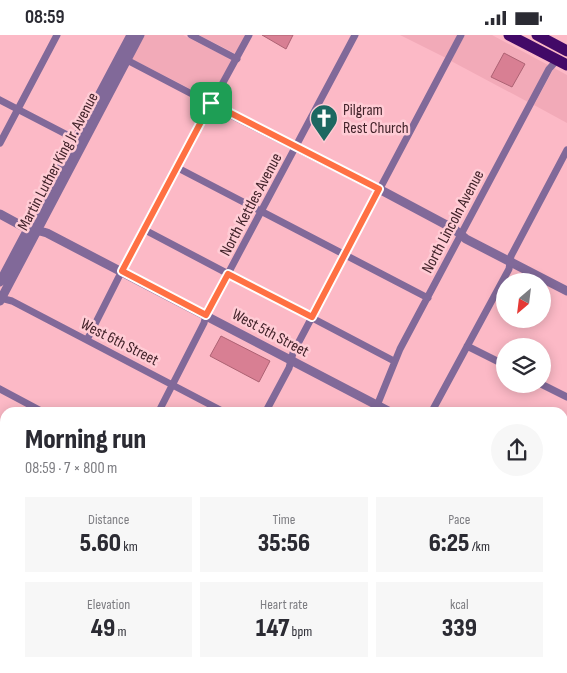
<!DOCTYPE html>
<meta charset="utf-8">
<style>
:root{--surface:#fff;--page:#f7f7f7;--text:#2b2b33;--muted:#7c7c81}
body{margin:0;font-family:"Sofia Sans Condensed",sans-serif;background:var(--page);color:var(--text);height:100vh;display:flex;flex-direction:column;font-size:19px;white-space:nowrap}
*{box-sizing:border-box;margin:0}
p{font-size:16px;color:var(--muted)}
.icon{flex:none;width:28px;height:28px;fill:none;stroke:currentColor;stroke-width:2;stroke-linecap:round;stroke-linejoin:round}
.map{position:relative;flex:1;overflow:hidden}
.panel{position:absolute;left:0px;top:372px;width:568px;height:266px;display:flex;flex-direction:column;background:var(--surface);border-radius:15px 15px 0 0;box-shadow:0 2px 12px #0003}
.panel>*{flex:none}
.needle{width:32px;rotate:208deg}
.tools{position:absolute;left:496px;top:238px;display:grid;gap:10px}
.tools a{display:grid;place-items:center;width:55px;height:55px;border-radius:50%;background:var(--surface);box-shadow:0 2px 12px #0003;font-size:25px}
.pin{position:absolute;display:grid;place-items:center;width:42px;height:42px;color:#fff;margin:-21px;border-radius:10px;box-shadow:0 2px 8px #0006}
.round{display:grid;place-items:center;flex:none;width:52px;height:52px;border-radius:26px;background:var(--page)}
.overview{display:flex;align-items:center;justify-content:space-between;height:85px;padding:0 25px}
h1{font-size:28px;font-weight:800;line-height:38px}
.figures{display:grid;grid-template-columns:repeat(3,1fr);gap:8px;height:85px;padding:5px 25px}
.figures div{display:grid;align-content:center;border-radius:0px;background:var(--page);text-align:center}
.figures b{font-size:25px;font-weight:800}
.figures small{font-size:14px;font-weight:400}
.figures p{font-size:14px}
.status{display:flex;justify-content:space-between;align-items:center;height:35px;padding:0 25px;background:var(--surface);direction:ltr}
.status svg{height:14px;fill:currentColor}
.map>svg:first-child{display:block}
.built{fill:#f2aab8}
.building{fill:#d87f93;stroke:#ad6273}
.lines{fill:none;stroke-linecap:round;stroke-linejoin:round}
.minor{stroke:#816999;stroke-width:7}
.tertiary{stroke:#816999;stroke-width:9}
.primary{stroke:#420967;stroke-width:11}
.route-casing{stroke:#fff;stroke-width:10}
.route{stroke:#ff7043;stroke-width:6}
.labels{text-anchor:middle;stroke-width:5;stroke-linejoin:round;paint-order:stroke}
.poi-label{font-size:16px;fill:#42232a;stroke:#ffccd5;text-anchor:start}
.street-label{font-size:16px;fill:#42232a;stroke:#ffccd5}
</style>
<div class="status"><b>08:59</b><svg viewBox="0 0 49 12"><path d="M0 12V9h3v3zM5 12V6h3v6zM10 12V3h3v9zM15 12V0h3v12zM26 1h20v11H26zM47 4h2v5h-2z"/></svg></div>
<div class="map">
<svg width="567" height="638" viewBox="0 0 567 638">
<rect width="100%" height="100%" fill="#fcb9c6"/>
<!-- built -->
<path class="built" d="M144,0H183L232,25L210,64L132,24Z
M199,0H246L236,19Z
M400,0H457L446,23Z
M465,0H492L548,30L528,67L451,26Z
M554,33L567,40V88L534,70Z
M247,634H443L445,635L444,638H244Z"/>
<!-- building -->
<path class="building" d="M262,0H293L286,14Z
M504,18L525,29L512,52L491,42Z
M221,301L270,326L259,347L210,321Z
M331,634H356L364,638H339Z
M409,634H411L420,638H407Z"/>
<g class="lines">
<!-- minor -->
<path class="minor" d="M191,0L237,24
M123,23L211,69
M0,65L79,106
M0,108L57,0
M176,132L428,263
M143,194L394,326
M0,263L12,266L226,378
M87,305L143,194L249,0
M467,311L505,330
M541,349L567,362
M0,354L45,378
M158,378L204,288L206,280L355,0
M265,378L289,333L293,318L461,0
M374,378L400,314L549,34L557,25
M431,378L509,234L511,221L567,115
M0,442L5,444
M0,529L5,532
M562,575L567,577
M562,627L567,618
M222,634L231,638
M456,634L464,638
M25,638L27,634
M128,638L130,634
M238,638L240,634
M557,638L559,634"/>
<!-- tertiary -->
<path class="tertiary" d="M211,69L379,154L454,194L466,204L567,256
M0,179L22,191L47,198L392,378
M0,247L131,0
M0,266L140,0
M562,466L567,469
M0,616L5,619
M36,634L44,638"/>
<!-- primary -->
<path class="primary" d="M509,0L567,30
M537,0L567,16"/>
</g>
<g class="lines">
<!-- route casing -->
<g class="route-casing">
<path id="route" d="M211,68L379,154L312,282L228,239L206,280L122,236Z"/>
</g>
<!-- route -->
<use href="#route" class="route"/>
</g>
<!-- icons -->
<defs>
<g id="church-pin" transform="scale(1.4375)"><path d="M0 17L-7.5 6A9.5 9.5 0 1 1 7.5 6Z" fill="#1d6861" stroke="#ffccd5"/><path d="M-1.2-6h2.4v3.5h3.3v2.4h-3.3V6h-2.4V-.1h-3.3v-2.4h3.3Z" fill="#fff"/></g>
</defs>
<g fill-rule="evenodd">
<use href="#church-pin" x="324" y="83"/>
</g>
<g class="labels">
<!-- poi labels -->
<g class="poi-label">
<text x="343" y="80">Pilgram<tspan x="343" dy="18">Rest Church</tspan></text>
</g>
<!-- street labels -->
<g class="street-label">
<text transform="translate(57 126) rotate(-62)" y="6">Martin Luther King Jr. Avenue</text>
<text transform="translate(250 169) rotate(-62)" y="6">North Kettles Avenue</text>
<text transform="translate(452 186) rotate(-62)" y="6">North Lincoln Avenue</text>
<text transform="translate(271 297) rotate(28)" y="6">West 5th Street</text>
<text transform="translate(120 306) rotate(27)" y="6">West 6th Street</text>
</g>
</g>
</svg>
<div class="tools">
<a><svg class="needle" viewBox="-14 -14 28 28"><path d="M0-13l5 13h-10z" fill="#e53935"/><path d="M0 13l5-13h-10z" fill="#7c7c81"/></svg></a>
<a><svg class="icon" aria-label="layers" viewBox="0 0 24 24"><path d="M12 4l9 5-9 5-9-5zM3 14l9 5 9-5"/></svg></a>
</div>
<div class="pin" style="left:211px;top:68px;background:#1e9e55"><svg class="icon" aria-label="arrive" viewBox="0 0 24 24"><path d="M6 21V4h12l-3 4 3 4H6"/></svg></div>
<section class="panel">
<div class="overview"><div><h1>Morning run</h1><p>08:59 · 7 × 800 m</p></div><a class="round"><svg class="icon" aria-label="share" viewBox="0 0 24 24"><path d="M12 15V3M7 8l5-5 5 5M5 13v7h14v-7"/></svg></a></div>
<div class="figures">
<div><p>Distance</p><b>5.60<small> km</small></b></div>
<div><p>Time</p><b>35:56</b></div>
<div><p>Pace</p><b>6:25<small> /km</small></b></div>
</div>
<div class="figures">
<div><p>Elevation</p><b>49<small> m</small></b></div>
<div><p>Heart rate</p><b>147<small> bpm</small></b></div>
<div><p>kcal</p><b>339</b></div>
</div>
</section>
</div>
